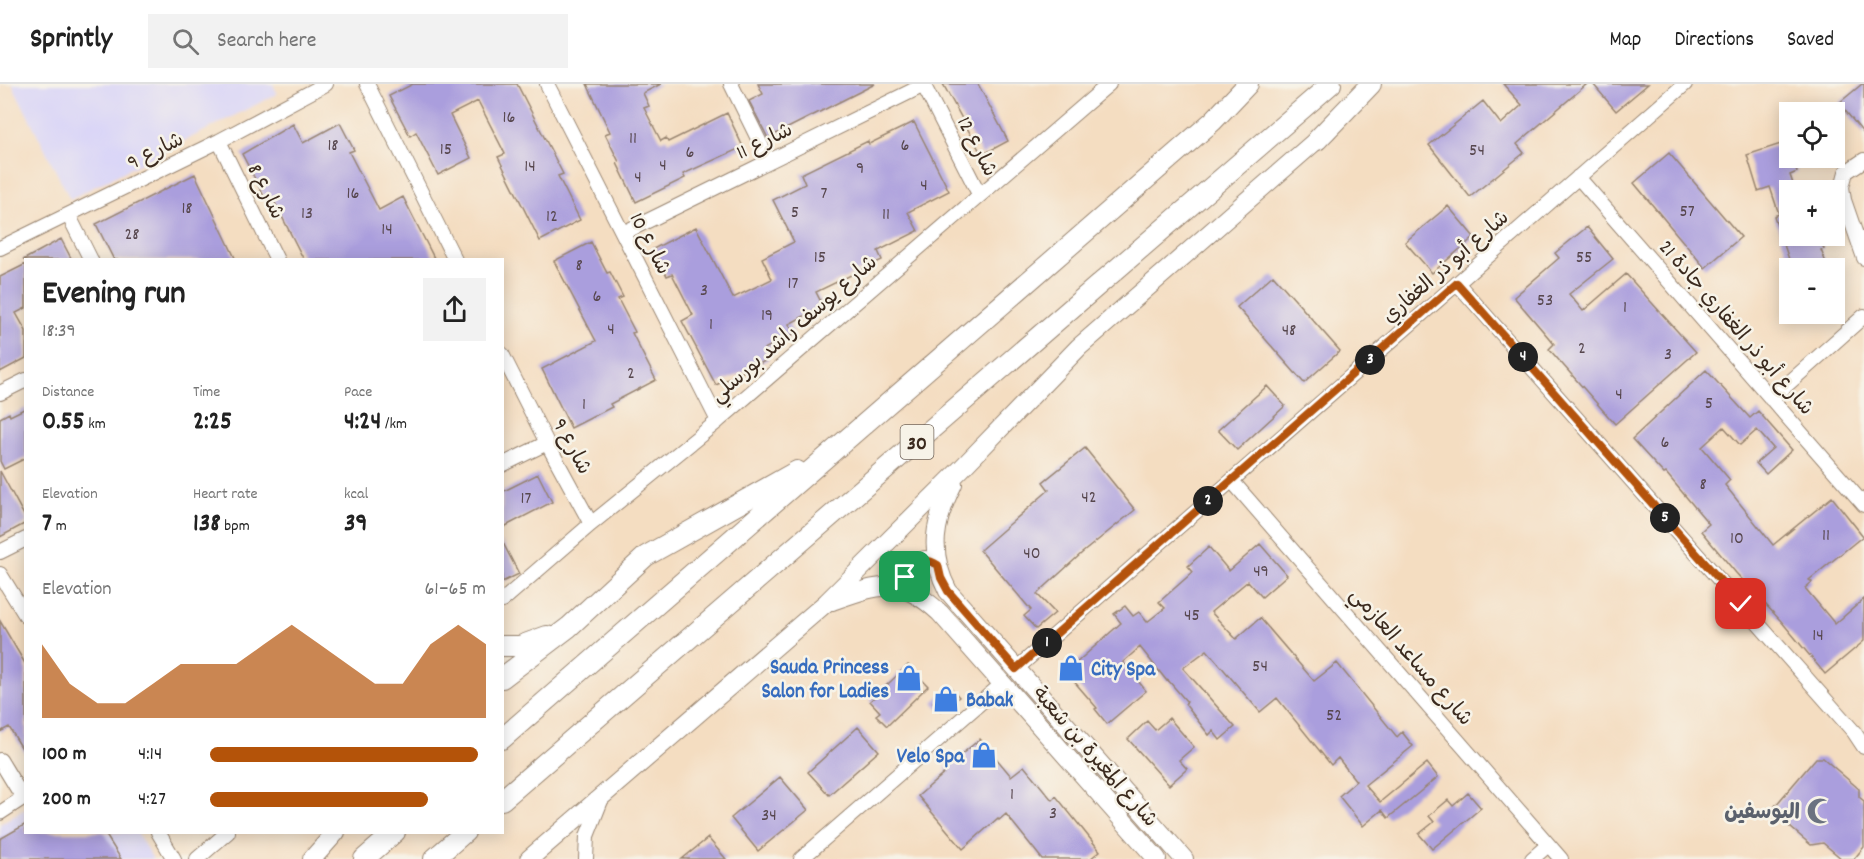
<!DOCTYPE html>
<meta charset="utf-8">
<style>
:root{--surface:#fff;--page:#f2f2f2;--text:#222;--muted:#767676;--line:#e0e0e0;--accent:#b45309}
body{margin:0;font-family:Dekko,"Playpen Sans Arabic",sans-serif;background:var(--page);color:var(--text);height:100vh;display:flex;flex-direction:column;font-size:22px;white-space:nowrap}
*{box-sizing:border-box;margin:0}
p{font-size:20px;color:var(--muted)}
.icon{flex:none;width:33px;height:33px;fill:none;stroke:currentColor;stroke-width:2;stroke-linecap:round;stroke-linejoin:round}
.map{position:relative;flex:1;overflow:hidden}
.side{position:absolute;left:24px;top:174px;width:480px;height:576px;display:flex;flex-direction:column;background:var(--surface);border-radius:0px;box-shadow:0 3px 15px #0003}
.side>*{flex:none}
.controls{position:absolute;left:1779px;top:18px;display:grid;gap:12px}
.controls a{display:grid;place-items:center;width:66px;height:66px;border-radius:0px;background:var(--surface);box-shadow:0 3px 15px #0003;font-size:30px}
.pin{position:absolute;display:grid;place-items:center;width:51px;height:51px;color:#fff;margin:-26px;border-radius:12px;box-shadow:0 3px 9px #0006}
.km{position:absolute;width:30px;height:30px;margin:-15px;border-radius:50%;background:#222;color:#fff;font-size:16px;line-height:30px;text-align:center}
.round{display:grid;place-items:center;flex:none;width:63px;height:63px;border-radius:0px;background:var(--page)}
.overview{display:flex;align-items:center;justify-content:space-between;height:102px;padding:0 18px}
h1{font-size:33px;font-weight:700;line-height:45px}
.figures{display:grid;grid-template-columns:repeat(3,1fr);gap:9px;height:102px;padding:6px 18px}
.figures div{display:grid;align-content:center}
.figures b{font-size:26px;font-weight:700}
.figures small{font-size:16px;font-weight:400}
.figures p{font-size:16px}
.chart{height:168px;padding:12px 18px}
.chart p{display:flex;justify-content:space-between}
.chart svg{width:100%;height:108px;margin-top:6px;fill:var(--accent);opacity:.7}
ul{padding:0 18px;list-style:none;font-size:20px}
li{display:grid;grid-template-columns:96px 72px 1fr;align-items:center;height:45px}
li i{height:15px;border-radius:8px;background:var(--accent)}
header{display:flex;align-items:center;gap:36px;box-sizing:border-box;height:84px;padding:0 30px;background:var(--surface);border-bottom:2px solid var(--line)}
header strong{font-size:28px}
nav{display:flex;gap:33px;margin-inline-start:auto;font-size:21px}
.search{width:420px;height:54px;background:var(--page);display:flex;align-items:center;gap:15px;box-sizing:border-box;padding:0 21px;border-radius:0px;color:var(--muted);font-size:22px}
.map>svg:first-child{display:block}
.built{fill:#dad6f7}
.building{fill:#aa9edd}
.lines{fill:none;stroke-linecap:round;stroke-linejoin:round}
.minor-casing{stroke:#988470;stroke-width:16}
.major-casing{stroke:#988470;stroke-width:20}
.highway-casing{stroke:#988470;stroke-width:22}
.minor{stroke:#fff;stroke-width:14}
.major{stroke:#fff;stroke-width:18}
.highway{stroke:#fff;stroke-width:20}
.route-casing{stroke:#fff;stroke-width:12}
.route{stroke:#b45309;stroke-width:8}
.labels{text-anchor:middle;stroke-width:5;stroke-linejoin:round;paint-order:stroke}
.number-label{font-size:18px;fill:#57474e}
.shield{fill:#f7f3e8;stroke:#73665b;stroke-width:1.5}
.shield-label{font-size:20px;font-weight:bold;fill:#3b2a1e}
.street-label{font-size:21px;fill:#3b2a1e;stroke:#f7f3e8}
.shop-label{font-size:21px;font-weight:bold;fill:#366cbe;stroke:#f7f3e8;text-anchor:end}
.worship-label{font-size:21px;font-weight:bold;fill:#5b616d;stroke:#f7f3e8;text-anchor:end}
</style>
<header>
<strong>Sprintly</strong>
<div class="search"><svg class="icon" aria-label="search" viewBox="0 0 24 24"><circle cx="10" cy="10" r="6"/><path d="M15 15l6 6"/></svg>Search here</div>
<nav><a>Map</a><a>Directions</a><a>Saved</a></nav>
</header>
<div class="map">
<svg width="1864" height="775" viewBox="0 0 1864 775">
<rect width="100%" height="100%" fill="#f7f3e8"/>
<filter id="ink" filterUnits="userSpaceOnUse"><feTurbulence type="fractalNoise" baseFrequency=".0167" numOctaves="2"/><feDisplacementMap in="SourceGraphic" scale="12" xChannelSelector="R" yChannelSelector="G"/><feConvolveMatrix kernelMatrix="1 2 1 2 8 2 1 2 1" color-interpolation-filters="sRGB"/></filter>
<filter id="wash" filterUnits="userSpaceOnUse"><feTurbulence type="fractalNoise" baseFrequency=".008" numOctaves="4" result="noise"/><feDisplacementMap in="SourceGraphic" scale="24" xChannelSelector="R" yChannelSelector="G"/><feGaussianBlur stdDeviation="1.35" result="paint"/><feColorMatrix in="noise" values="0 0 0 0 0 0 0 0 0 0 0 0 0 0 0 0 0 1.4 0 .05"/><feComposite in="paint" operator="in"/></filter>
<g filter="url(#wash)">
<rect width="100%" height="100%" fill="#f4ddc1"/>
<!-- built -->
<path class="built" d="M12,0H273L277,10L70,115Z
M25,725L26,748L137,749L153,775H0V740Z"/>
<g id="blocks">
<!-- building -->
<path class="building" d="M413,0H517L563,90L558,92L580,136L540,157L498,73L505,70L478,17L450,31L471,74L438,91L416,48L410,52L389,12Z
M587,0H661L643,9L649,22L644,24L661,57L666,54L668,58L727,29L743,63L683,90L685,94L636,118L617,79L619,78L605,50L610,48Z
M758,0H875L768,54L749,17L763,10Z
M943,0H978L1008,57L982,71Z
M1503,0H1587L1517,60L1524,69L1470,113L1429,61L1483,17L1501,40L1522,21Z
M1593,0H1648L1616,27Z
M1862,0H1864V50L1839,19Z
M914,38L949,107L908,128L918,147L878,167L882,176L816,208L823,222L789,240L794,250L764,265L769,275L716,301L682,237L693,231L672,190L667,192L653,165L696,143L733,214L772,195L762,174L794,158L773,116L805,100L801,90L868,57L869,60Z
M340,39L354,66L349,68L379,126L403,113L435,176H304L272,113L266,116L242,70L293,40L303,59Z
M1787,58L1790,74H1793L1797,88L1790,91L1795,106H1790V152H1819L1824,165L1821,166L1828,184H1792L1774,132L1779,130L1770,103L1758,107L1747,71Z
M1669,69L1741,153L1705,184L1634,99Z
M195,90L236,176H114L96,140Z
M1448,122L1474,153L1432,189L1405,158Z
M1587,143L1613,175L1569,210L1583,227L1626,190L1696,268L1615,340L1549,265L1554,260L1514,213L1559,174L1555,169Z
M61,155L72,176H23Z
M591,158L607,189L610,188L623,213L618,215L635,248L632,249L656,296L610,320L612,323L571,344L542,285L596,257L554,177Z
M26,180V224L16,229L26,247V274L0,288V193Z
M1273,191L1340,267L1304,299L1237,223Z
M1706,286L1750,334L1758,327L1792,366L1766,390L1756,379L1773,364L1757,346L1740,361L1724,343L1702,363L1730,396L1725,401L1773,461L1832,413L1863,452L1809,496L1812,498L1805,504L1835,540L1864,515V557L1825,590L1781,537L1736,489L1701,447L1709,440L1666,389L1664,390L1632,355Z
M1267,302L1285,322L1237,366L1218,346Z
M26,324V374L4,385L0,377V334L9,329L10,332Z
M1085,364L1135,426L1082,469L1037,510L1055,529L1036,545L1024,532L1031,526L980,466L1049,406L1043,398Z
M0,387L26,435V439L0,453Z
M538,390L552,418L502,444V408Z
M502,457L519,490L502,498Z
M1260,460L1287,491L1262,513L1248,497L1211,528L1236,555L1260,534L1314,597L1337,579L1397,653L1402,648L1413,662L1365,701L1380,718L1427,679L1438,693L1388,734L1382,726L1363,742L1339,712L1356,697L1338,674L1331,681L1277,614L1260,628L1207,566L1183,584L1235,643L1220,656L1213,647L1209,651L1185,620L1187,618L1168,596L1167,597L1140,563L1123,578L1146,607L1107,640L1095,625L1097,624L1066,588L1121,539L1114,530L1125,522L1133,532L1139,528L1147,538L1165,524L1159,518L1193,488L1188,482L1209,463L1229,487Z
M0,537L26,581V671L9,643L0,648Z
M908,581L928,602L887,642L876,631L880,628L870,617Z
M950,603L959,613L941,627L933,618Z
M1169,634L1194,663L1179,676L1187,685L1169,701L1128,655L1147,637L1155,646Z
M858,643L879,667L829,711L808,688Z
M980,655L1011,692L1024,682L1052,716L1056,712L1100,767L1090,775H1042L1006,730L999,736L998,734L963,765L918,712L947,687L945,684Z
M1816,674H1823L1859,705V713L1864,717V763L1854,775H1842L1823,759L1811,761L1776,731L1775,722Z
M780,693L808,726L758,767L731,734Z
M1468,709L1481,724L1432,765L1419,750L1434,738L1429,732L1448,716L1453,722Z
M26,740V748H104L121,775H0V755Z
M708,754L726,775H682Z"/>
</g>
</g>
<g filter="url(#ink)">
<use href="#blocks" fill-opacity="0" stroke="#988470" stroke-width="1.5"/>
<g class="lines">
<!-- minor casing -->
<g class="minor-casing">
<path id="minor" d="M367,0L455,176
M547,0L718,337
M731,0L769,77
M923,0L979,110
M219,57L277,176
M1864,76L1846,88L1842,103L1844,116L1864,174
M1578,93L1864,421
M69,132L91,176
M623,149L924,1
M0,164L219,57L326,0
M1457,199L1854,648L1864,663
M502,270L547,359L591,440
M0,309L26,296
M1771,315L1864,232
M502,381L547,359
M1232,397L1561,775
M0,468L26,455
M0,490L26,532
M502,517L591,440L718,337L1109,0
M1016,585L1685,0
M0,676L23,714
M0,729L26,712
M158,748L174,775
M197,775L228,748
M586,775L587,752L602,714
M801,775L1002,600
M1532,775L1548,761"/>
</g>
<!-- major casing -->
<g class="major-casing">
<path id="major" d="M953,400C934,437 928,469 948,507L1184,775
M909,506L905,493L912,481L925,476L938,481
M832,517C880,500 900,492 940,529L1157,775
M312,775L336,748
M529,775L827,518L961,385L1079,263L1327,47"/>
</g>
<!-- highway casing -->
<g class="highway-casing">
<path id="highway" d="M1317,56L1371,0
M502,562H520L547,552
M502,594L569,543L646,472L797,387
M502,655L1213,37L1248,0
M502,716L1331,0
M364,775L395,748
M434,775L465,748"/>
</g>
<!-- minor -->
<use href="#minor" class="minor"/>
<!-- major -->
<use href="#major" class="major"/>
<!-- highway -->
<use href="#highway" class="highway"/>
</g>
</g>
<g class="lines" filter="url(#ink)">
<!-- route casing -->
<g class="route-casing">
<path id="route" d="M905,493C910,477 924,472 938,481L941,494L948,507L1016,585L1457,199L1741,520"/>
</g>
<!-- route -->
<use href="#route" class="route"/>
</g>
<!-- icons -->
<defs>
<g id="shop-bare" transform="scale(2.07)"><path d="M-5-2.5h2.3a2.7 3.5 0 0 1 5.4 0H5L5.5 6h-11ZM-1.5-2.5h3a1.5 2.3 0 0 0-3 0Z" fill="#3f7fe0" stroke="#f7f3e8" stroke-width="2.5" paint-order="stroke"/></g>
<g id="mosque-bare" transform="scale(2.07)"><path d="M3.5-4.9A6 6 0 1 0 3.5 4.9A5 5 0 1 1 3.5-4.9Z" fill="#6b7280" stroke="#f7f3e8" stroke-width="2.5" paint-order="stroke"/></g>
</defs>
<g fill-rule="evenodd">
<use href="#shop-bare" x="1071" y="584"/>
<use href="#shop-bare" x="909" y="594"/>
<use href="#shop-bare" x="946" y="615"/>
<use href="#shop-bare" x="984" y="671"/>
<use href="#mosque-bare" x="1820" y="727"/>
</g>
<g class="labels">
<!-- number labels -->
<g class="number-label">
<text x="509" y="38">16</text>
<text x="633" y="59">11</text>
<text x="333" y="66">18</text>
<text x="905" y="66">6</text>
<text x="446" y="70">15</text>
<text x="1477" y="71">54</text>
<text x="690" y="73">6</text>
<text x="663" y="86">4</text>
<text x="530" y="87">14</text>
<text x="860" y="89">9</text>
<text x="638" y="98">4</text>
<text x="924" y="106">4</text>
<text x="353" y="114">16</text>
<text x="824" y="114">7</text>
<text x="187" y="129">18</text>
<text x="1687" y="132">57</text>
<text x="795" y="133">5</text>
<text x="307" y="134">13</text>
<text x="886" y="135">11</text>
<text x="552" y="137">12</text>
<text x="387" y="150">14</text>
<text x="132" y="155">28</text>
<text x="820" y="178">15</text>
<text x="1584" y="178">55</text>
<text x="579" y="186">8</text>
<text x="793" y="204">17</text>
<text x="704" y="211">3</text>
<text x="597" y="217">6</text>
<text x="1545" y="221">53</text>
<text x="1625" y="228">1</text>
<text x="767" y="236">19</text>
<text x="711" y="245">1</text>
<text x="611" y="250">4</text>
<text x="1289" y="251">48</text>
<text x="1582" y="269">2</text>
<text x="1668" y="275">3</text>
<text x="631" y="294">2</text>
<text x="1619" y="315">4</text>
<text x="1709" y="324">5</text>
<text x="584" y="325">1</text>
<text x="1665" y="363">6</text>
<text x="1703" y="405">8</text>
<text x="1089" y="418">42</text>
<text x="526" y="419">17</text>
<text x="1826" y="456">11</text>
<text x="1737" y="459">10</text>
<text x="1032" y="474">40</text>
<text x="1261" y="492">49</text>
<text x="1192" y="536">45</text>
<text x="1818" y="556">14</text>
<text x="1260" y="587">54</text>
<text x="1334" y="636">52</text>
<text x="1012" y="715">1</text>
<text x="1053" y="734">3</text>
<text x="769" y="736">34</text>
</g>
<!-- shield labels -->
<rect class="shield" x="900.5" y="341" width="33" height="34" rx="4.5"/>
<g class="shield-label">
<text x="917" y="365">30</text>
</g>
<!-- street labels -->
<g class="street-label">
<text transform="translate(764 56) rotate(-26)" y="7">شارع 11</text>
<text transform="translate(978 62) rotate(63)" y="7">شارع 12</text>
<text transform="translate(155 66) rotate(-26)" y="7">شارع 9</text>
<text transform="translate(267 107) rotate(64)" y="7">شارع 8</text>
<text transform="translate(651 159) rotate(63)" y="7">شارع 10</text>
<text transform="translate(1445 182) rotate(-41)" y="7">شارع أبو ذر الغفاري</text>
<text transform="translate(1737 243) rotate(49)" y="7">شارع أبو ذر الغفاري جادة 21</text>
<text transform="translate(793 244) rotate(-41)" y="7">شارع يوسف راشد بورسلي</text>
<text transform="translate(573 362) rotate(62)" y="7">شارع 9</text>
<text transform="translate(1412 572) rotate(49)" y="7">شارع مساعد العازمي</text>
<text transform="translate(1096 672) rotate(49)" y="7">شارع المغيرة بن شعبة</text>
</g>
<!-- shop labels -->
<g class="shop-label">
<text x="889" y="589">Sauda Princess<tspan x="889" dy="24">Salon for Ladies</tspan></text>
<text x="1091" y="591" text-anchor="start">City Spa</text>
<text x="966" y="622" text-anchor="start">Babak</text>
<text x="964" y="678">Velo Spa</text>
</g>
<!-- worship labels -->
<g class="worship-label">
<text x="1800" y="734">اليوسفين</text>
</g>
</g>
</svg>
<div class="controls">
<a><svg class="icon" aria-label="locate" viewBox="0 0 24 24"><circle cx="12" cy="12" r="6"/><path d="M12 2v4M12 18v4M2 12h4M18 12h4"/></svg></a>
<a>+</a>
<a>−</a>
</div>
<div class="pin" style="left:905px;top:493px;background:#1e9e55"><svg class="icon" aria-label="arrive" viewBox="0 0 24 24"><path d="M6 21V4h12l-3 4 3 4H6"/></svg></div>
<div class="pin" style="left:1741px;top:520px;background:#d93025"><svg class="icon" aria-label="check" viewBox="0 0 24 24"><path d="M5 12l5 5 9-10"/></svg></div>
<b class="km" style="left:1047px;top:559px">1</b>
<b class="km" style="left:1208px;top:417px">2</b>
<b class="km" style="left:1370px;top:276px">3</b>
<b class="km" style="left:1523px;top:273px">4</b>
<b class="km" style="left:1665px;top:434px">5</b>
<section class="side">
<div class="overview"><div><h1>Evening run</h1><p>18:39</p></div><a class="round"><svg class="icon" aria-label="share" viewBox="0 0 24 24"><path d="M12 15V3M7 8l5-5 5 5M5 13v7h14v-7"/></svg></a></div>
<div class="figures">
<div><p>Distance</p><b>0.55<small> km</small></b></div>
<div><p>Time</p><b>2:25</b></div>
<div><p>Pace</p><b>4:24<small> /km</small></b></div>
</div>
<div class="figures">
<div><p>Elevation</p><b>7<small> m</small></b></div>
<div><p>Heart rate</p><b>138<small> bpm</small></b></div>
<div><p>kcal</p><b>39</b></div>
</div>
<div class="chart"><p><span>Elevation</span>61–65 m</p>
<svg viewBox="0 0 160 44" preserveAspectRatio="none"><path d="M0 44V14L10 30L20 38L30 38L40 30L50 22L60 22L70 22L80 14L90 6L100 14L110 22L120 30L130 30L140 14L150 6L160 14V44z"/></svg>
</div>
<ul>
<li><b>100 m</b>4:14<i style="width:97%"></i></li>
<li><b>200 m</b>4:27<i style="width:79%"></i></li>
</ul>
</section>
</div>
